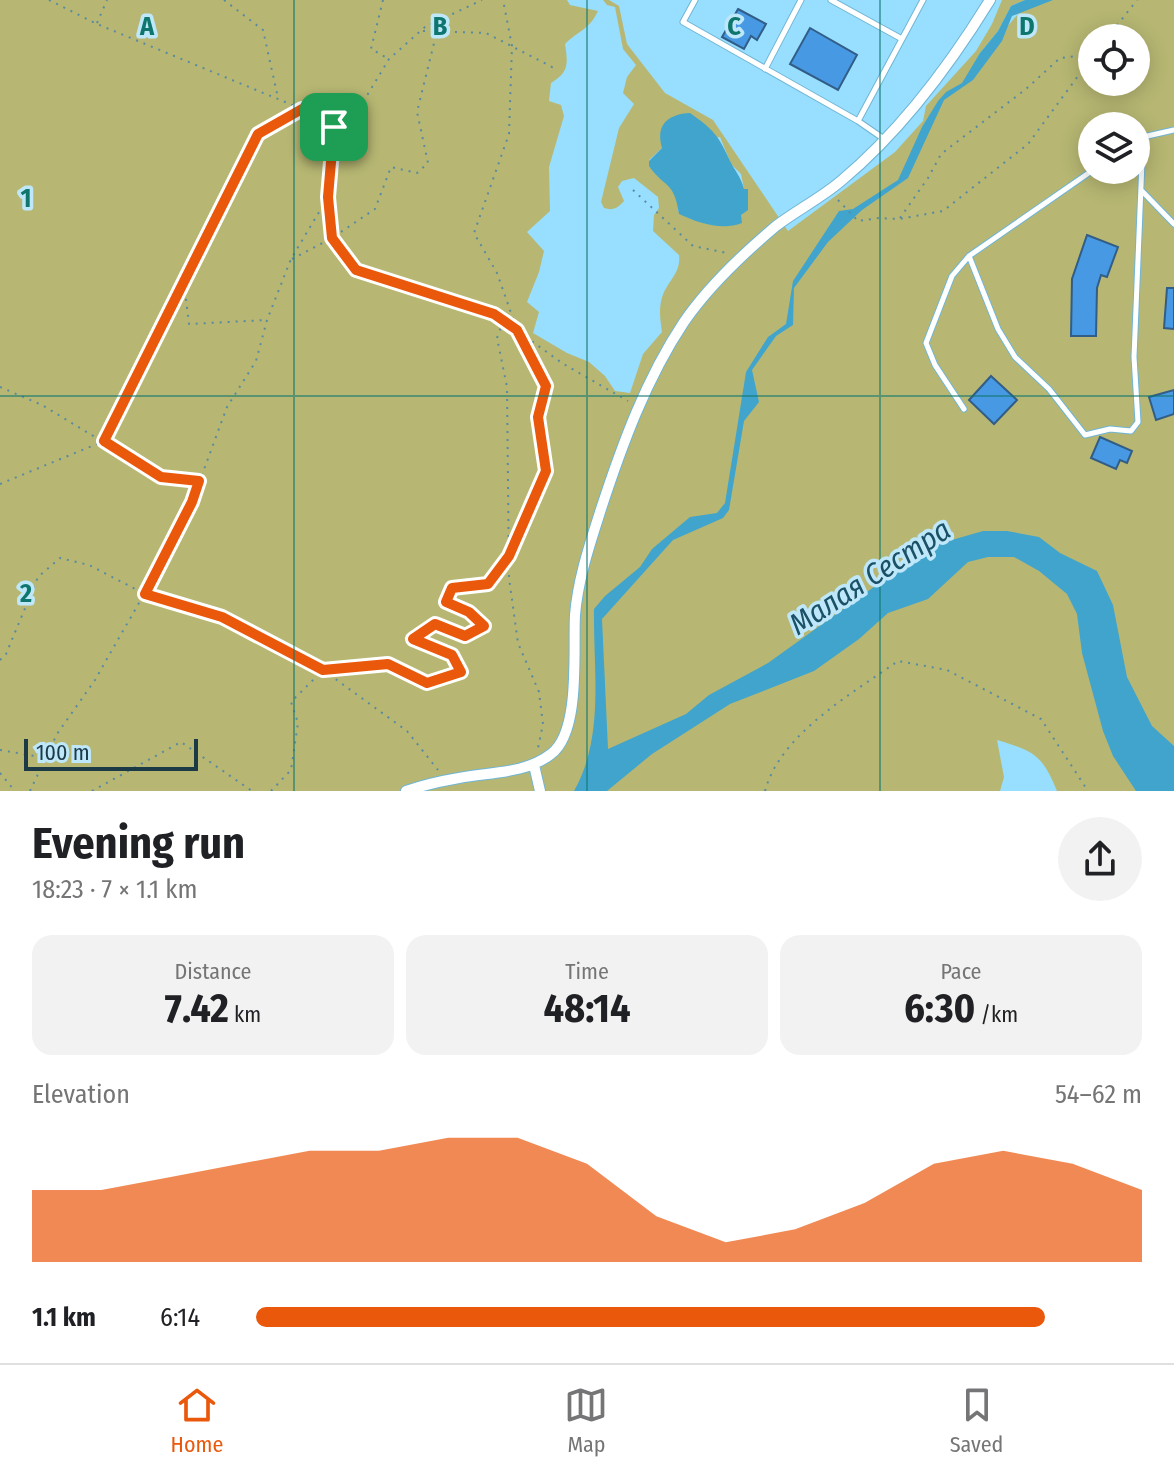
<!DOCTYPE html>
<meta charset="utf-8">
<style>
:root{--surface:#fff;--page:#f2f2f2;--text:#202124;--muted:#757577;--line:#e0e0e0;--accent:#ea580c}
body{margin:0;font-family:"Fira Sans Condensed",sans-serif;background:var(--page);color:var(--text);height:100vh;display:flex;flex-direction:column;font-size:30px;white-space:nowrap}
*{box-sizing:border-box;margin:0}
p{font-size:26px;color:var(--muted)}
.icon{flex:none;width:44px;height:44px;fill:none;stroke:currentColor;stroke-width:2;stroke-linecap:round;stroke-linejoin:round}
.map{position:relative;height:791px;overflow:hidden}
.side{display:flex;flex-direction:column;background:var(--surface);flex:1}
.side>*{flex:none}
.buttons{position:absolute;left:1078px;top:24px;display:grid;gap:16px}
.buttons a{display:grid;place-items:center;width:72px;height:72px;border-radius:50%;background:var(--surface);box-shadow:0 4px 20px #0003;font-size:40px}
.scale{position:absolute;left:24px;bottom:20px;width:174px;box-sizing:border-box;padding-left:8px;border:4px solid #1c3946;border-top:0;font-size:22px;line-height:28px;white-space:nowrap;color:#1c3946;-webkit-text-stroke:6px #bee7fa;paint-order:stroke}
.pin{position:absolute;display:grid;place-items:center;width:68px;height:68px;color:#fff;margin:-34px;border-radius:16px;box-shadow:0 4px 12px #0006}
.round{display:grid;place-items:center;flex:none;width:84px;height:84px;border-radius:42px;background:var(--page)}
.headline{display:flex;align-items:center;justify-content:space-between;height:136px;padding:0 32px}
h1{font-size:44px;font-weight:700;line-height:60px}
.stats{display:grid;grid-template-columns:repeat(3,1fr);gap:12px;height:136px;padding:8px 32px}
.stats div{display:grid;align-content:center;border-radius:20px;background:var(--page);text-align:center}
.stats b{font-size:40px;font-weight:700}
.stats small{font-size:22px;font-weight:400}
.stats p{font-size:22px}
.chart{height:224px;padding:16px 32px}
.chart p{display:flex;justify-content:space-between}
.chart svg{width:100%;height:144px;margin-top:8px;fill:var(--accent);opacity:.7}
ul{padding:0 32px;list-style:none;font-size:26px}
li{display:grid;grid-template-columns:128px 96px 1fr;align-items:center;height:60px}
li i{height:20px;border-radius:10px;background:var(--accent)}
.tab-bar{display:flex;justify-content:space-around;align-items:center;height:112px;border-top:2px solid var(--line);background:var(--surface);font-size:22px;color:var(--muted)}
.tab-bar a{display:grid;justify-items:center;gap:4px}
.tab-bar .current{color:var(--accent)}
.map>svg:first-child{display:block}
.green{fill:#b7b773;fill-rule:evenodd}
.water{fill:#40a4cc}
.building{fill:#4799e3;stroke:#315d86;stroke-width:2}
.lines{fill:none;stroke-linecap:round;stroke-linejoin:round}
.lane-casing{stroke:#70b5d4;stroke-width:7}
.street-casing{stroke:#70b5d4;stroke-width:12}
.path{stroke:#598aa1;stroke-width:2;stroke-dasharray:2 6;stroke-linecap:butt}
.lane{stroke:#fff;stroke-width:5}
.street{stroke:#fff;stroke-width:10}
.route-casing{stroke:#fff;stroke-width:16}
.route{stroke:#ea580c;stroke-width:10}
.grid{fill:none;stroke:#0f766e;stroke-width:2;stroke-opacity:0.55}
.labels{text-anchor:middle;stroke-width:7;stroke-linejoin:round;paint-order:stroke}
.water-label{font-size:30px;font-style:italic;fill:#1b5167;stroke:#bee7fa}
.grid-label{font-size:26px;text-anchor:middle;font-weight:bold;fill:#0f766e;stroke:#bee7fa;stroke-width:7;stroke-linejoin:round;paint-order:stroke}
</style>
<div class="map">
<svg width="1174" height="791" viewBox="0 0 1174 791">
<rect width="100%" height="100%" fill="#98defe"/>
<!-- green -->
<path class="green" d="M0,0H567L570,5L598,11C589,30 579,30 565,44C568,64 569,72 551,83L549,101L561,105L564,116L549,167L550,211L527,232L544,251L539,272L527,302L539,312L533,333L567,353L589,362L605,376L615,391L630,393L643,354L662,332C660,319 658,305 664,292C671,278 681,271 679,255L653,231L654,215L659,208L658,197L634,178L622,181L618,187L624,201C618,208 613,211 604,208L601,202L619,128L634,104L623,93L627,77L636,65L623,49L615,7L607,5L603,0H609L619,6L627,44L665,93L713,120L788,231L895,152L923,121L926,106L976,51L992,24L1002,0H1025L1011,6L998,31L980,53L975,64L1030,0H1174V791H1057C1042,754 1033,751 997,740L1004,777L1000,791H0ZM1092,38H1136V82H1092ZM1092,126H1136V170H1092ZM720,137L731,164L741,174L744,189H748V206L741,215L712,225L689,218L678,211C680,185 656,181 649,160L662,148Z"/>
<!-- water -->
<path class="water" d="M1025,0H1053L1012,16L1002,41L973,80L944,100L908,178L862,210L828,242L794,288L793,325L776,336L752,370L759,402L744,421L729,510L723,518L673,540L602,619L608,749L686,714L709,695L768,663L931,546L983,531H1007L1039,537L1060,553L1097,571L1113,605L1127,677L1152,726L1174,746V791H1136L1113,756L1103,731L1082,653L1077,614L1067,594L1039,571L1014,557H988L968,562L928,599L888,613L859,639L814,671L730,704L652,754L607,791H574C605,736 593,670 594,609L605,596L640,567L652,549L690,517L717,513L725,503L746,372L768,337L786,324L793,281L839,211L853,209L898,180L922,127L938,101L946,92L962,83L980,53L998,31L1011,6Z
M690,113C713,129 719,136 730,161C735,171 741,177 744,189H748V210L741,215L742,223C722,231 698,223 679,214C674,180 665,189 649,166V161L662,148C655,124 669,114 690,113Z"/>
<!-- building -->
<path class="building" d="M738,9L766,24L757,40L751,36L744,49L722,37Z
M810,28L857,55L838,90L790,64Z
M1087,235L1118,247L1107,277L1101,275L1097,288L1096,336H1071L1072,279Z
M1167,288H1174V329L1164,328Z
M991,376L1017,400L994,424L969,400Z
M1174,390V414L1156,420L1149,397Z
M1100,437L1132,451L1127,463L1120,460L1116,469L1091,458Z"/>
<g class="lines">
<!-- lane casing -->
<g class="lane-casing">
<path id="lane" d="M695,0L683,22L858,121L884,139
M831,0L902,39
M765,69L801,0
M858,121L923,0
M1136,141L1143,137L1174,130
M1141,190L1174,224
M969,256L998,329L1015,357L1049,389L1085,435L1110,429L1131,431L1138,422L1134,357L1143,137
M964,409L935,365L926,343L952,276L969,256L1093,170"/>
</g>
<!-- street casing -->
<g class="street-casing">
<path id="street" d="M534,765L540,791
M406,791C424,785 441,781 459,778C489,772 526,774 551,754C581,732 573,650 575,615C578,578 590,544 601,509C622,445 646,379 684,322C708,287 744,253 776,226C797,210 821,198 841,181C900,132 950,65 990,0"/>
</g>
<!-- path -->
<path class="path" d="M49,0L97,24L302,109L334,127L357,112L389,59L425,27L482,0
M224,0L263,30L278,98
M383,0L371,49L389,59
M97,23L107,0
M423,31L486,33L556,69
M1107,38L1137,0
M633,190L693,246L727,253
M328,198L332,238L356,270L494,314L562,363L628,401
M838,200L858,221L879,218L899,219L943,211L1028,144L1092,57
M900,218L928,178L941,154L1026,89L1060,58L1092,54
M292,259L332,238L375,209L391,167L417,173L428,163L417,112L437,31
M184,283L189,324L266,320
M503,321L497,338L507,387L509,578L518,643L539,692L543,724L538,748
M0,387L42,405L161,477L198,481
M0,484L104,441L258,134L302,109
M0,660L6,654L38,577L60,558L89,565L145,594L222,617L323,670L407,731L438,770
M0,750L46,758
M0,773L15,791
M30,791L57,734L95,680L116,643L158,570L192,502L227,407L256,361L267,320L291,259L328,197L334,127
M92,791L181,742L252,791
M271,791L291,770L298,723L291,702L323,670L388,664L427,683L461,672L452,655L413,639L435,624L465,636L484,626L469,612L446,602L452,588L488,584L509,556L546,471L538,417L546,386L517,330L497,273L474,233L509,134L512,46L503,0
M765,791C780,734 853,693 898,661L947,670L1041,719L1088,791"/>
<!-- lane -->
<use href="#lane" class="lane"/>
<!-- street -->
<use href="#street" class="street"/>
</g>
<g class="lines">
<!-- route casing -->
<g class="route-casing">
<path id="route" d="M302,109L334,127L328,197L332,238L356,270L494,314L517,330L546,386L538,417L546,471L509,556L488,584L452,588L446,602L469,612L484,626L465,636L435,624L413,639L452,655L461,672L427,683L388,664L323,670L222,617L145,594L192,502L199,481L161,477L104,441L258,134Z"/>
</g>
<!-- route -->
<use href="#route" class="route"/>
</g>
<!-- grid -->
<path class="grid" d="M294,0V791M587,0V791M880,0V791M0,396H1174"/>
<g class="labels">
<!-- water labels -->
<g class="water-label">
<text transform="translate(870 577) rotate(-33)" y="10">Малая Сестра</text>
</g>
</g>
<g class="grid-label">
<text x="147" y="35">A</text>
<text x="440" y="35">B</text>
<text x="734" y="35">C</text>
<text x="1027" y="35">D</text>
<text x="26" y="207">1</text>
<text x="26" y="602">2</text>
</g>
</svg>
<div class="buttons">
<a><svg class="icon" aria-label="locate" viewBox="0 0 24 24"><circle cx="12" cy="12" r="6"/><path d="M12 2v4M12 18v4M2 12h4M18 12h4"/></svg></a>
<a><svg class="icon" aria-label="layers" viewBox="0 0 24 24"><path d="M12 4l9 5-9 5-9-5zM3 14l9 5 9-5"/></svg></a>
</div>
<div class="scale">100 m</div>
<div class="pin" style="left:334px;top:127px;background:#1e9e55"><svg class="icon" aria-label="arrive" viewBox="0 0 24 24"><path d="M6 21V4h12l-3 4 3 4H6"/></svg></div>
</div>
<section class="side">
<div class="headline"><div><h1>Evening run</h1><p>18:23 · 7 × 1.1 km</p></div><a class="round"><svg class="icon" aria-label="share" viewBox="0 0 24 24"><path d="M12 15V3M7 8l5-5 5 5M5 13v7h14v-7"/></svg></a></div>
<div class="stats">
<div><p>Distance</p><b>7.42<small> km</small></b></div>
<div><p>Time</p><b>48:14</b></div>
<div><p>Pace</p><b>6:30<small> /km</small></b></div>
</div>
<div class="chart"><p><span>Elevation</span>54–62 m</p>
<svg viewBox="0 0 160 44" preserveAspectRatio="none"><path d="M0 44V22L10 22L20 18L30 14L40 10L50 10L60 6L70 6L80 14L90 30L100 38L110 34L120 26L130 14L140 10L150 14L160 22V44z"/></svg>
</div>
<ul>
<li><b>1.1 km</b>6:14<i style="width:89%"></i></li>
</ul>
</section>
<nav class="tab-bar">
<a class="current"><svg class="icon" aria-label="home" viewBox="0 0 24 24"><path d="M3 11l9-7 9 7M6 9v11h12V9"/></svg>Home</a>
<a><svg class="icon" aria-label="map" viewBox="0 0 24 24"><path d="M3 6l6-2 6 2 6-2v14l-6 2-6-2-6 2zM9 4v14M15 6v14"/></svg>Map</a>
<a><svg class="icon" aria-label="saved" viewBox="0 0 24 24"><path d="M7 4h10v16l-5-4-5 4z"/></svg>Saved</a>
</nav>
